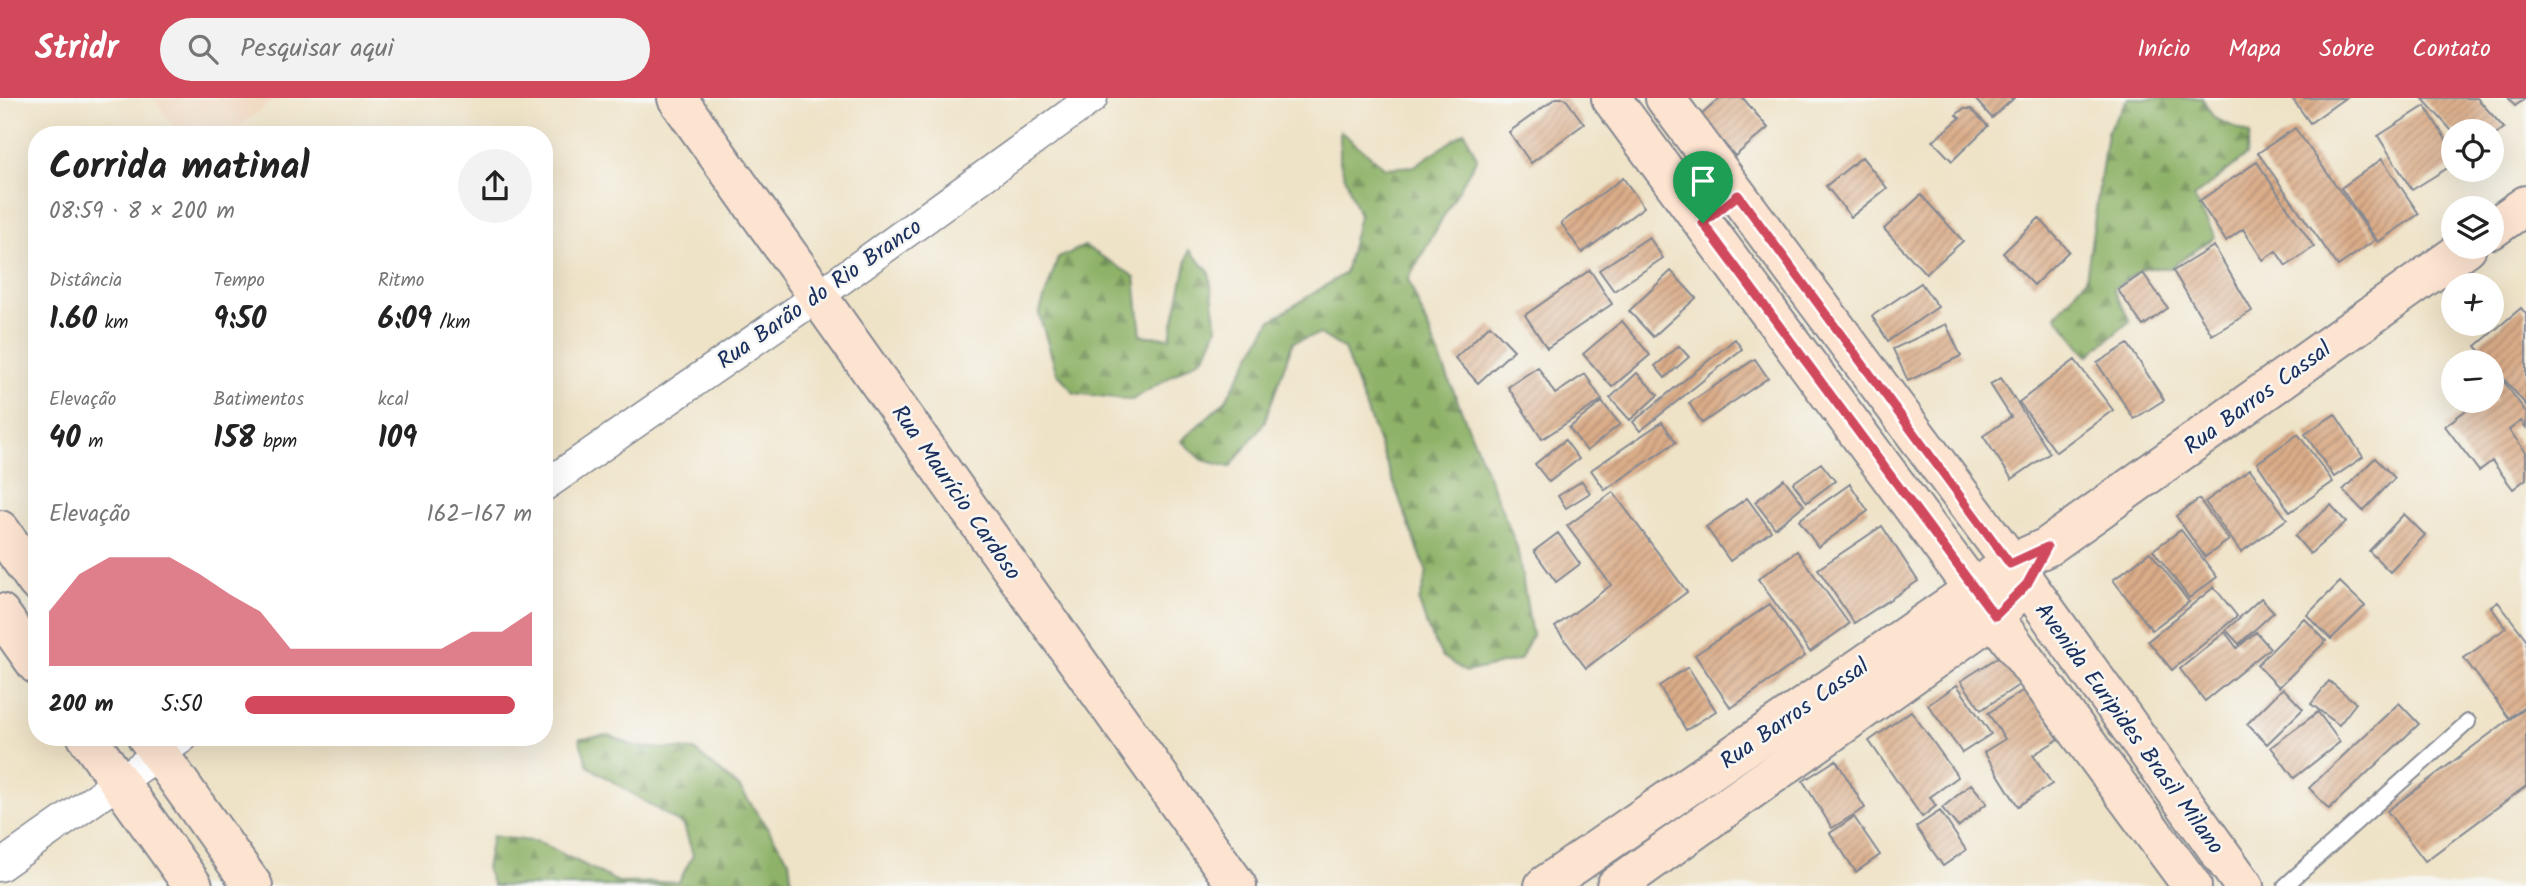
<!DOCTYPE html>
<html lang="pt">
<meta charset="utf-8">
<style>
:root{--surface:#fff;--page:#f2f2f2;--text:#222;--muted:#767676;--accent:#d1495b}
body{margin:0;font-family:Kalam,sans-serif;background:var(--page);color:var(--text);height:100vh;display:flex;flex-direction:column;font-size:26px;white-space:nowrap}
*{box-sizing:border-box;margin:0}
p{font-size:23px;color:var(--muted)}
.icon{flex:none;width:38px;height:38px;fill:none;stroke:currentColor;stroke-width:2;stroke-linecap:round;stroke-linejoin:round}
.map{position:relative;flex:1;overflow:hidden}
.panel{position:absolute;left:28px;top:28px;width:525px;height:620px;display:flex;flex-direction:column;background:var(--surface);border-radius:28px;box-shadow:0 7px 28px #0002}
.panel>*{flex:none}
.buttons{position:absolute;left:2441px;top:21px;display:grid;gap:14px}
.buttons a{display:grid;place-items:center;width:63px;height:63px;border-radius:50%;background:var(--surface);box-shadow:0 7px 28px #0002;font-size:35px}
.pin{position:absolute;display:grid;place-items:center;width:60px;height:60px;color:#fff;margin:-72px -30px;border-radius:50% 50% 50% 0;rotate:-45deg;box-shadow:0 0 7px #0007}
.pin .icon{rotate:45deg}
.round{display:grid;place-items:center;flex:none;width:74px;height:74px;border-radius:37px;background:var(--page)}
.summary{display:flex;align-items:center;justify-content:space-between;height:119px;padding:0 21px}
h1{font-size:38px;font-weight:700;line-height:52px}
.stats{display:grid;grid-template-columns:repeat(3,1fr);gap:10px;height:119px;padding:7px 21px}
.stats div{display:grid;align-content:center}
.stats b{font-size:30px;font-weight:700}
.stats small{font-size:19px;font-weight:400}
.stats p{font-size:19px}
.chart{height:196px;padding:14px 21px}
.chart p{display:flex;justify-content:space-between}
.chart svg{width:100%;height:126px;margin-top:7px;fill:var(--accent);opacity:.7}
ul{padding:0 21px;list-style:none;font-size:23px}
li{display:grid;grid-template-columns:112px 84px 1fr;align-items:center;height:52px}
li i{height:18px;border-radius:9px;background:var(--accent)}
header{display:flex;align-items:center;gap:42px;box-sizing:border-box;height:98px;padding:0 35px;background:var(--accent);color:#fff}
header strong{font-size:33px}
nav{display:flex;gap:38px;margin-inline-start:auto;font-size:24px}
.search{width:490px;height:63px;background:var(--page);display:flex;align-items:center;gap:18px;box-sizing:border-box;padding:0 24px;border-radius:38px;color:var(--muted);font-size:26px}
.map>svg:first-child{display:block}
.built{fill:#f0d6bc}
.forest{fill:url(#forest-firs);stroke:#547062;stroke-width:2}
.building{fill:url(#building-hatch)}
.lines{fill:none;stroke-linecap:round;stroke-linejoin:round}
.lane-casing{stroke:#858992;stroke-width:18}
.street-casing{stroke:#858992;stroke-width:33}
.secondary-casing{stroke:#858992;stroke-width:42}
.lane{stroke:#fff;stroke-width:14}
.street{stroke:#fff;stroke-width:30}
.secondary{stroke:#fde4d1;stroke-width:38}
.route-casing{stroke:#fff;stroke-width:14}
.route{stroke:#d1495b;stroke-width:9}
.labels{text-anchor:middle;stroke-width:5;stroke-linejoin:round;paint-order:stroke}
.street-label{font-size:23px;fill:#1b2f5e;stroke:#f6f6f2}
</style>
<header>
<strong>Stridr</strong>
<div class="search"><svg class="icon" aria-label="search" viewBox="0 0 24 24"><circle cx="10" cy="10" r="6"/><path d="M15 15l6 6"/></svg>Pesquisar aqui</div>
<nav><a>Início</a><a>Mapa</a><a>Sobre</a><a>Contato</a></nav>
</header>
<div class="map">
<svg width="2526" height="788" viewBox="0 0 2526 788">
<defs>
<pattern id="forest-firs" width="22" height="20" patternUnits="userSpaceOnUse" patternTransform="scale(1.75)"><rect width="22" height="20" fill="#8eb267"/><path d="M5 1l3.5 6h-7zM16 11l3.5 6h-7z" fill="#739158"/></pattern>
<pattern id="building-hatch" width="6" height="6" patternUnits="userSpaceOnUse" patternTransform="scale(1.75)"><rect width="6" height="6" fill="#dbad89"/><path d="M-1 1l2-2M0 6l6-6M5 7l2-2" fill="none" stroke="#b18d73"/></pattern>
</defs>
<rect width="100%" height="100%" fill="#f6f6f2"/>
<filter id="ink" filterUnits="userSpaceOnUse"><feTurbulence type="fractalNoise" baseFrequency=".0143" numOctaves="2"/><feDisplacementMap in="SourceGraphic" scale="14" xChannelSelector="R" yChannelSelector="G"/><feConvolveMatrix kernelMatrix="1 2 1 2 8 2 1 2 1" color-interpolation-filters="sRGB"/></filter>
<filter id="wash" filterUnits="userSpaceOnUse"><feTurbulence type="fractalNoise" baseFrequency=".00686" numOctaves="4" result="noise"/><feDisplacementMap in="SourceGraphic" scale="28" xChannelSelector="R" yChannelSelector="G"/><feGaussianBlur stdDeviation="1.57" result="paint"/><feColorMatrix in="noise" values="0 0 0 0 0 0 0 0 0 0 0 0 0 0 0 0 0 1.4 0 .05"/><feComposite in="paint" operator="in"/></filter>
<g filter="url(#wash)">
<rect width="100%" height="100%" fill="#efe3c7"/>
<!-- built -->
<path class="built" d="M153,0H278L227,37H180Z"/>
<!-- forest -->
<path class="forest" d="M2128,0H2202L2214,20L2250,36L2246,58L2194,99L2215,139L2170,170H2144L2113,191L2130,223L2088,258L2056,218L2086,181L2107,34Z
M1340,33L1385,70L1414,68L1465,34L1477,60L1408,181L1517,449L1532,537L1520,562L1466,574L1442,558L1428,531L1419,504L1427,475L1344,251L1320,236L1293,244L1264,325L1230,369L1203,362L1181,343L1226,302L1270,223L1345,175L1359,118L1340,64Z
M1085,148L1135,179L1141,237L1170,240L1189,152L1209,173L1217,230L1205,258L1132,302L1074,295L1056,273L1039,216L1058,160Z
M609,637L636,649L694,652L740,690L789,762L792,788H493L486,770L492,738L539,744L620,785L679,784L693,757L684,728L588,668L579,640Z"/>
<g id="blocks">
<!-- building -->
<path class="building" d="M1556,0H1565L1584,26L1531,65L1509,34Z
M1720,0H1743L1768,30L1735,58L1700,18Z
M1974,0H2014L1992,20Z
M2292,0H2345L2310,25Z
M2422,0H2477L2504,30L2492,40V33H2452Z
M2509,0H2526L2515,8Z
M2425,8L2454,54V66L2412,92L2378,38Z
M1963,11H1971L1988,28L1952,63L1933,43L1960,20L1956,17Z
M2295,30L2375,142L2338,168L2258,55Z
M1862,59L1887,90L1851,119L1826,88Z
M2382,61L2419,116L2378,144L2341,90Z
M2257,64L2314,149L2286,168L2276,153L2263,162L2243,131L2226,143L2199,103Z
M1623,80L1644,109L1582,155L1561,125Z
M1921,97L1963,143L1926,176L1884,131Z
M2039,120L2069,153L2034,187L2003,155Z
M1649,139L1663,160L1614,193L1599,172Z
M2214,148L2252,213L2212,237L2173,173Z
M1590,172L1612,206L1547,250L1525,217Z
M1671,173L1696,200L1653,239L1629,213Z
M2143,175L2168,210L2143,228L2118,192Z
M1921,185L1938,209L1888,243L1872,218Z
M2521,210L2526,216V307L2476,248Z
M1622,223L1650,257L1612,289L1583,256Z
M1946,226L1961,258L1908,283L1893,251Z
M1490,227L1514,252L1478,285L1455,260Z
M1735,241L1742,251L1640,333L1633,324Z
M2128,246L2164,302L2134,321L2097,265Z
M1679,248L1689,259L1665,280L1655,268Z
M1755,261L1768,280L1702,325L1689,305Z
M2075,262L2113,312L2056,354L2019,304Z
M1538,269L1555,296L1585,276L1602,302L1542,341L1508,289Z
M1637,275L1658,297L1630,322L1610,300Z
M2001,280L2050,355L2012,381L1983,338L2011,319L1990,286Z
M2501,280L2526,314V330L2521,323L2509,332L2526,354V381L2513,391L2492,363L2479,373L2445,328L2478,303H2485L2488,307L2496,301L2492,295V287Z
M1602,304L1620,326L1587,353L1569,330Z
M2335,316L2363,359L2334,379L2305,336Z
M1662,324L1676,344L1605,392L1591,372Z
M2298,336L2333,384L2290,414L2257,365Z
M1565,342L1579,361L1549,384L1535,366Z
M2375,360L2395,380L2363,413L2343,392Z
M1821,365L1835,383L1807,404L1793,385Z
M2250,371L2287,421L2241,454L2205,404Z
M1784,381L1804,407L1775,430L1755,404Z
M1582,383L1590,395L1566,410L1558,398Z
M1850,386L1868,413L1818,449L1799,422Z
M1613,394L1687,494L1586,570L1555,529L1611,487L1567,428Z
M1747,400L1771,433L1730,463L1706,429Z
M2199,401L2229,442L2205,459L2176,418Z
M2331,407L2346,424L2310,456L2295,438Z
M2404,416L2425,437L2390,474L2369,453Z
M1882,428L1918,483L1854,525L1818,471Z
M2181,432L2217,479L2189,500L2153,452Z
M1558,435L1580,466L1556,484L1534,453Z
M1797,453L1849,526L1810,554L1758,481Z
M2150,454L2189,504L2152,532L2113,482Z
M2340,484L2365,508L2331,541L2307,517Z
M2214,489L2237,518L2172,572L2148,543Z
M2261,500L2274,514L2239,546L2226,532Z
M2498,504L2526,541V607L2509,620L2464,560L2506,530L2491,509Z
M1770,506L1805,558L1731,610L1695,557Z
M2304,520L2326,543L2279,589L2257,567Z
M2225,534L2237,550L2256,534L2270,550L2205,603L2180,571Z
M2003,556L2022,585L1981,612L1961,583Z
M1688,569L1716,613L1686,632L1659,588Z
M2329,583L2356,605L2339,627L2311,606Z
M1957,587L1991,636L1962,655L1928,607Z
M2027,590L2059,641L2033,657L2052,686L2018,708L1984,654L2005,641L1988,615Z
M2283,590L2303,611L2267,646L2247,626Z
M2399,605L2419,626L2329,711L2309,690Z
M2526,609V688L2425,763L2387,713Z
M1911,613L1958,679L1930,699L1936,708L1922,719L1869,643Z
M2318,614L2340,644L2294,680L2271,649Z
M1836,662L1865,710L1832,730L1803,683Z
M1971,686L1987,705L1958,729L1942,710Z
M1940,713L1966,752L1943,768L1916,729Z
M1854,719L1880,757L1856,774L1830,735Z"/>
</g>
</g>
<g filter="url(#ink)">
<use href="#blocks" fill-opacity="0" stroke="#858992" stroke-width="2"/>
<g class="lines">
<!-- lane casing -->
<g class="lane-casing">
<path id="lane" d="M2285,788L2468,624"/>
</g>
<!-- street casing -->
<g class="street-casing">
<path id="street" d="M544,388L818,198L1092,0
M0,768L183,639"/>
</g>
<!-- secondary casing -->
<g class="secondary-casing">
<path id="secondary" d="M677,0L1237,788
M1611,0L2192,788
M1665,0L2027,486L2244,788
M2492,131L2526,107
M0,432L37,484
M0,515L37,567
M87,639L193,788
M147,639L253,788
M1544,788L2010,466L2047,449L2467,149
M1616,788L1995,518L2013,499"/>
</g>
<!-- lane -->
<use href="#lane" class="lane"/>
<!-- street -->
<use href="#street" class="street"/>
<!-- secondary -->
<use href="#secondary" class="secondary"/>
</g>
</g>
<g class="lines" filter="url(#ink)">
<!-- route casing -->
<g class="route-casing">
<path id="route" d="M1738,97L2010,466L2047,449L2027,486L1995,518L1703,125Z"/>
</g>
<!-- route -->
<use href="#route" class="route"/>
</g>
<g class="labels">
<!-- street labels -->
<g class="street-label">
<text transform="translate(819 195) rotate(-35)" y="8">Rua Barão do Rio Branco</text>
<text transform="translate(2257 299) rotate(-36)" y="8">Rua Barros Cassal</text>
<text transform="translate(957 394) rotate(55)" y="8">Rua Maurício Cardoso</text>
<text transform="translate(1794 615) rotate(-35)" y="8">Rua Barros Cassal</text>
<text transform="translate(2130 630) rotate(54)" y="8">Avenida Euripides Brasil Milano</text>
</g>
</g>
</svg>
<div class="buttons">
<a><svg class="icon" aria-label="locate" viewBox="0 0 24 24"><circle cx="12" cy="12" r="6"/><path d="M12 2v4M12 18v4M2 12h4M18 12h4"/></svg></a>
<a><svg class="icon" aria-label="layers" viewBox="0 0 24 24"><path d="M12 4l9 5-9 5-9-5zM3 14l9 5 9-5"/></svg></a>
<a>+</a>
<a>−</a>
</div>
<div class="pin" style="left:1703px;top:125px;background:#1e9e55"><svg class="icon" aria-label="arrive" viewBox="0 0 24 24"><path d="M6 21V4h12l-3 4 3 4H6"/></svg></div>
<section class="panel">
<div class="summary"><div><h1>Corrida matinal</h1><p>08:59 · 8 × 200 m</p></div><a class="round"><svg class="icon" aria-label="share" viewBox="0 0 24 24"><path d="M12 15V3M7 8l5-5 5 5M5 13v7h14v-7"/></svg></a></div>
<div class="stats">
<div><p>Distância</p><b>1.60<small> km</small></b></div>
<div><p>Tempo</p><b>9:50</b></div>
<div><p>Ritmo</p><b>6:09<small> /km</small></b></div>
</div>
<div class="stats">
<div><p>Elevação</p><b>40<small> m</small></b></div>
<div><p>Batimentos</p><b>158<small> bpm</small></b></div>
<div><p>kcal</p><b>109</b></div>
</div>
<div class="chart"><p><span>Elevação</span>162–167 m</p>
<svg viewBox="0 0 160 44" preserveAspectRatio="none"><path d="M0 44V25L10 12L20 6L30 6L40 6L50 12L60 19L70 25L80 38L90 38L100 38L110 38L120 38L130 38L140 32L150 32L160 25V44z"/></svg>
</div>
<ul>
<li><b>200 m</b>5:50<i style="width:94%"></i></li>
</ul>
</section>
</div>
